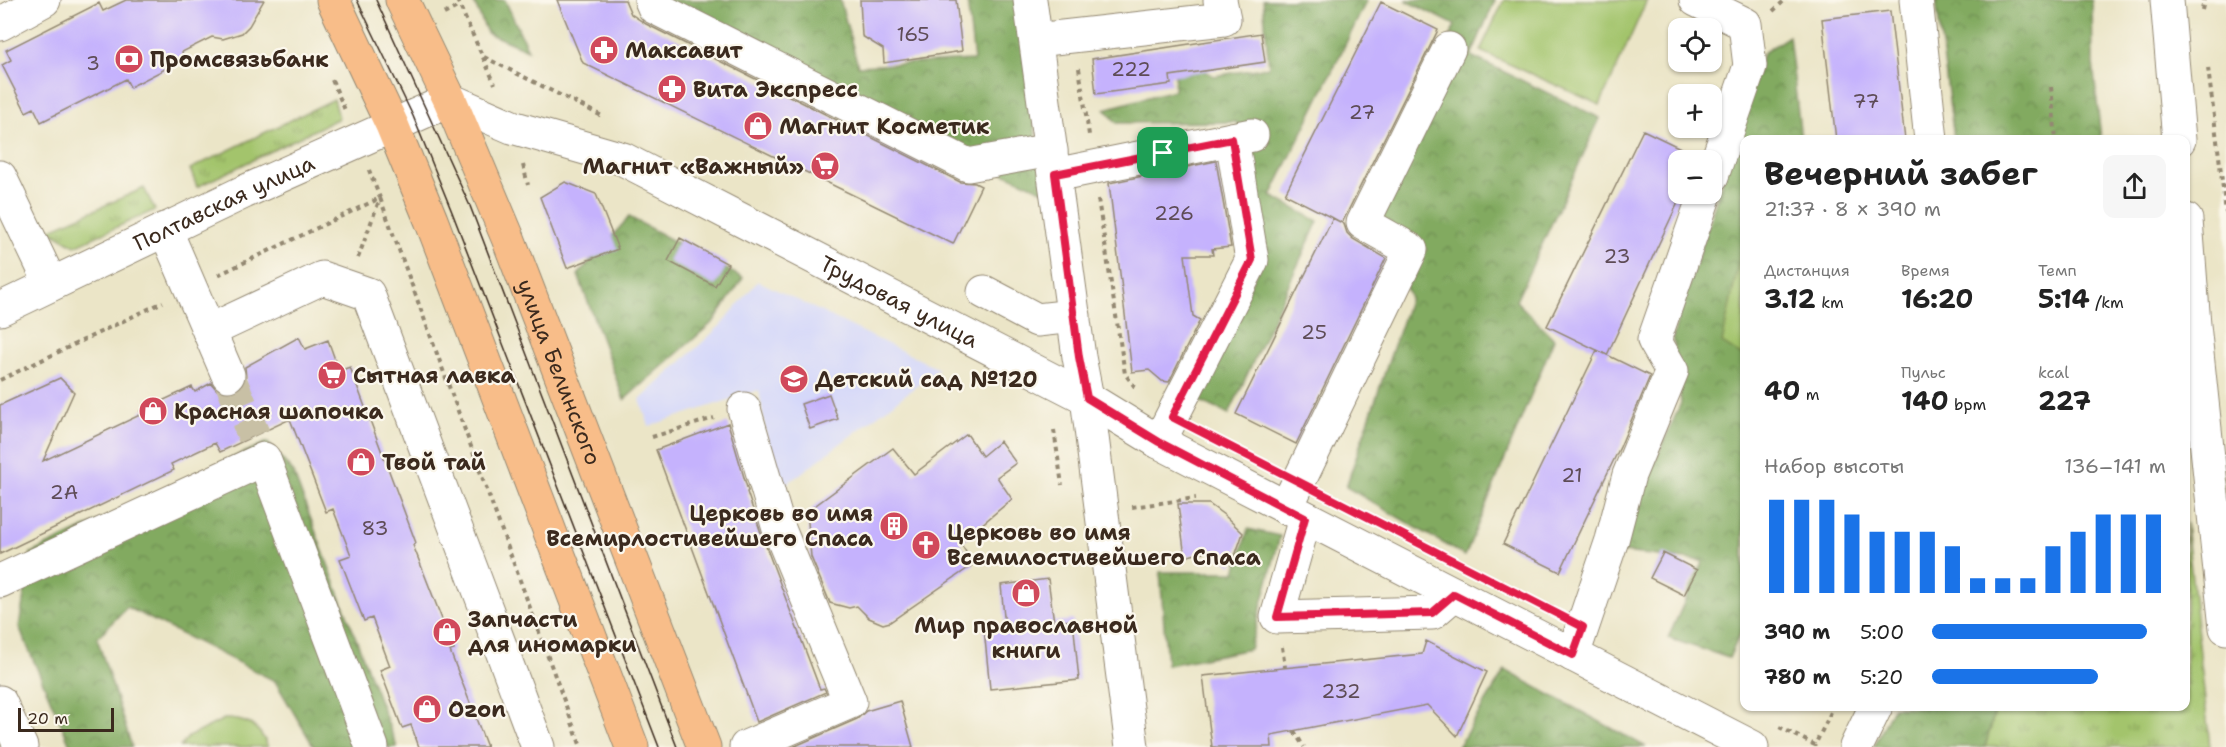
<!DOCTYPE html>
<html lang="ru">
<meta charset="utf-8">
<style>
:root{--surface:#fff;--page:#f6f6f6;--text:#222;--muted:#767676;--accent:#1a73e8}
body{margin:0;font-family:"Shantell Sans",sans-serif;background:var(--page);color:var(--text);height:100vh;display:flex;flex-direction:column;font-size:22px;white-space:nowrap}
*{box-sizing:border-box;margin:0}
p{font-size:20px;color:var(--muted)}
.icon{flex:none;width:33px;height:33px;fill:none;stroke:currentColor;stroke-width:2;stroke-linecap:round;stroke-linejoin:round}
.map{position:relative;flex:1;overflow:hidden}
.sheet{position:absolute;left:1740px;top:135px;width:450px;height:576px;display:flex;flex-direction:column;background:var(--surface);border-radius:12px;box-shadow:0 2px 4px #0004}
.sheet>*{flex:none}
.fabs{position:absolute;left:1668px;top:18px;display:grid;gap:12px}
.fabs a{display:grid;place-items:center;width:54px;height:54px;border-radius:12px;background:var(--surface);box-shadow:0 2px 4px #0004;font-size:30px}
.scale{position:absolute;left:18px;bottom:15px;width:96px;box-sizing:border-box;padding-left:6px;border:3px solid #3b2a1e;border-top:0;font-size:16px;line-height:21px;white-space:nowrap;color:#3b2a1e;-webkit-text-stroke:4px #fbf7ec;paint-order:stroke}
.pin{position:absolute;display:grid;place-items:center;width:51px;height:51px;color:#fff;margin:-26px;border-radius:12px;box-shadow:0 3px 9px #0006}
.round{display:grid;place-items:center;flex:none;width:63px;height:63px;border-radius:12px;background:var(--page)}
.overview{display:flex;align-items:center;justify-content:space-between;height:102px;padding:0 24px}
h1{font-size:33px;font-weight:700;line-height:45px}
.stats{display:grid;grid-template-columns:repeat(3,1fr);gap:9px;height:102px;padding:6px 24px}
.stats div{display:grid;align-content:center}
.stats b{font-size:26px;font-weight:700}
.stats small{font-size:16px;font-weight:400}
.stats p{font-size:16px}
.chart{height:168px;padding:12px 24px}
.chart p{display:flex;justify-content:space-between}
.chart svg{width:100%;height:108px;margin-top:6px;stroke:var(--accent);stroke-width:6}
ul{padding:0 24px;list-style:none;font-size:20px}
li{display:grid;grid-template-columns:96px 72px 1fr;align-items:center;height:45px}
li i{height:15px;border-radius:8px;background:var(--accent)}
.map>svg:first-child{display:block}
.built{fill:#d5d8f9}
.grass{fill:url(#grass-tufts);stroke:#6f7745;stroke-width:1.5}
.forest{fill:url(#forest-crowns);stroke:#5e6a3f;stroke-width:1.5}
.park{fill:#a3c46c;stroke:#6f7745;stroke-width:1.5}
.building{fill:#c5b2fd}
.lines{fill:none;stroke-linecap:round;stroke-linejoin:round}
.minor-tunnel{stroke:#c8c0a5;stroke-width:33;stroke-dasharray:33 16;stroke-linecap:butt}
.minor-casing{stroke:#938872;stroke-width:35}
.major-casing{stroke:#938872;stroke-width:35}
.path{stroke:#938872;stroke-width:4;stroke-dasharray:4.5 4.5;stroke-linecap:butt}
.minor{stroke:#fff;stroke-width:33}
.major{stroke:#f8bd89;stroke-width:33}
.tram{stroke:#3b2a1e;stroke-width:1.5}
.route-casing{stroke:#fff;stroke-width:12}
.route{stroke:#e11d48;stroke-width:8}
.labels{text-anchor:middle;stroke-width:4.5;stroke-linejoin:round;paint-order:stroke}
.number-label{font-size:20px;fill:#5e4c56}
.poi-label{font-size:22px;font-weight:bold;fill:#3b2a1e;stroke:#fbf7ec;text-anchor:start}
.street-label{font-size:22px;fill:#3b2a1e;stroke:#fbf7ec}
</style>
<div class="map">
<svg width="2226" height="747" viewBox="0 0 2226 747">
<defs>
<pattern id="grass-tufts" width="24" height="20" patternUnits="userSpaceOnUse" patternTransform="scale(1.5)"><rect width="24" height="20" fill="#a3c46c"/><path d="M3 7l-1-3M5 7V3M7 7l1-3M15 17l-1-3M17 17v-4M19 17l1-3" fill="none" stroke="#869f58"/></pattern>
<pattern id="forest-crowns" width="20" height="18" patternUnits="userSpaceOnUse" patternTransform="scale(1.5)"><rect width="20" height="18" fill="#82aa60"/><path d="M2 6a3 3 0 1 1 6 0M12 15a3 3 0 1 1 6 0" fill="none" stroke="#6c8b4f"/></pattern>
</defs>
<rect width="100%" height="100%" fill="#fbf7ec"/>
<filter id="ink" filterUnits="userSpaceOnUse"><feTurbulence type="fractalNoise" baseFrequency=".0167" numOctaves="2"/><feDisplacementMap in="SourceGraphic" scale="12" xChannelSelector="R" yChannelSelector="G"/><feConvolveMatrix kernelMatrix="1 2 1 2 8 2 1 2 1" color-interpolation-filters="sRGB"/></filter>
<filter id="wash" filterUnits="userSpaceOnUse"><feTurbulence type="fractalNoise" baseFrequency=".008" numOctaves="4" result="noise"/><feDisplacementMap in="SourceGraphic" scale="24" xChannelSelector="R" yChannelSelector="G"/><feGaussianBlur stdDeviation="1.35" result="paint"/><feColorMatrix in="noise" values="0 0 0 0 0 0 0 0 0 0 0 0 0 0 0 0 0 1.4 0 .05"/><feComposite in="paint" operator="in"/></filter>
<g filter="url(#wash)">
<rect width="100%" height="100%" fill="#ebe5c7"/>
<!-- built -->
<path class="built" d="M758,281L939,369L775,493L759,390L649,426L640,400L720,326Z"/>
<!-- grass -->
<path class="grass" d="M334,99L339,118L197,187L190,169Z
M144,188L155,210L75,246L49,230Z
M2186,523L2210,747H1985L1996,707L2186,706Z"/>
<!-- forest -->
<path class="forest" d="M473,0H505L528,50L487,33Z
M636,0H840L858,66L974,60L967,0H1016L1044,191L641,11Z
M1263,0H1367L1271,196L1318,221L1229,414L1195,399L1260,265L1237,122L1117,123L1105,109L1174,90L1175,73L1200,68L1214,76L1269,67Z
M1405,0H1495L1471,56L1600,118L1516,301L1554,339L1465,556L1346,487L1410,298L1378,215L1455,25Z
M1936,0H2092L2093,63L2101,139H1954Z
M1789,36L1801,139L1744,140V625L1729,658L1668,638L1703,561L1615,551L1681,403L1673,336L1763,53Z
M629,217L743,278L714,321L624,400L578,275Z
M267,442L293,472L397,747H314L275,681L127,607L97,638L132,747H71L19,627L31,553Z
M1248,529L1280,536L1250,649L1167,665L1160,572H1235Z
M1505,670L1646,747H1458Z
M1893,707H1996L1985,747H1874Z"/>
<!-- park -->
<path class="park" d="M1504,0H1647L1600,105L1480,51Z
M1744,236V357L1722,343Z
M224,719C247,719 259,725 268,747H180L188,737Z"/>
<g id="blocks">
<!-- building -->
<path class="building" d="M126,0H264L249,26L242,33L223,39L212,37L182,52L185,59L130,87L126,79L41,122L34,108L26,112L2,65L11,60L6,50L99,3L103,11Z
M557,0H625L631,14L646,24L960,182L975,183L981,186L953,244L583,63Z
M860,0H956L962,51L884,63L883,49L862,36Z
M1381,2L1438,30L1342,223L1285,194Z
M1890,11L1905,140H1836L1822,19Z
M1261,33L1265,62L1170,76L1171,84L1096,94L1092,59Z
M1643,130L1699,157L1698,160H1678V194H1682L1607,355L1547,326Z
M1216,161L1231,247L1212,249L1213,255H1185L1193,316L1200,320L1169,382L1162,381L1149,370L1132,372L1109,183Z
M565,182L596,194L618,249L567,268L540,197Z
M1333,218L1344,224L1347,233L1353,239L1386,258L1296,444L1236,414Z
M680,238L728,264L715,286L668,261Z
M299,337L305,349L328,340L339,371L350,367L416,543L413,545L454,650L450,651L487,747H419L411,725L402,728L380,670L390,666L372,618L364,621L340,559L351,555L333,509L326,512L290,419L220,452L215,443L171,464L174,470L0,554V405L60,378L74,392L43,461L142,414L140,411L192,387L195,392L211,383L217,390L225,393L236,392L243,386L246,378L245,367Z
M1597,350L1650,376L1620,447L1560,572L1503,544Z
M829,394L838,419L810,429L801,404Z
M728,423L748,491L747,492L762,536L820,689L824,688L826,692L757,722L656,450Z
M967,434L982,456L1000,441L1016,463L997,477L1012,499L960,543L974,564L890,622L883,624L869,618L857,606L849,608L830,603L811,557L808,522L812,508L893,448L914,474Z
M1178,504H1209L1224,515L1243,533L1232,565L1210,550L1185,557Z
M1663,553L1697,570L1684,595L1650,578Z
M1048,579L1054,622L1073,620L1079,680L990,689L984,629L1005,627L1001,585Z
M1426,641L1487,672L1457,736L1427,705L1271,735L1272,747H1212L1203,676L1422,654Z
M900,701L913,747H793L857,719L866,711Z"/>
</g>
</g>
<g filter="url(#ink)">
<use href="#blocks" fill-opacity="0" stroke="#938872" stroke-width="1.5"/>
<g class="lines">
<!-- minor-tunnel -->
<path class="minor-tunnel" d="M228,375L254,436"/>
<!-- minor casing -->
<g class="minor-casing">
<g id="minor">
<path d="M651,0L654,7L968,165L1051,150"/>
<path d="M1030,0L1079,357L1087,398L1132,747"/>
<path d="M1696,0L1745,24L1750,66L1712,176"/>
<path d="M1916,0L1931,140"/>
<path d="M2167,0L2179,140"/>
<path d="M0,24L44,0"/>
<path d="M1036,40L1224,19L1220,0"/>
<path d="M1055,175L1252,135"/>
<path d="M0,177L51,284"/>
<path d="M2186,220L2194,325L2226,628"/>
<path d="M165,229L228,375"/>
<path d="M984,292L1037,320L1074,316"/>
<path id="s1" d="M0,309L244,192L450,100L512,127L623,159L1087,398L1159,442L1752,747"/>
<path d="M209,331L322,278L368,294L538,747"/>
<path d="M744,409L779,529L850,702L746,747"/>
<path d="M1159,442L1252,260L1232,139"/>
<path d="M1286,508L1411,250L1363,223L1449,49"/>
<path d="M1305,518L1277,617L1432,613L1454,594"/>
<path d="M0,581L264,459L372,747"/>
<path d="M1573,655L1612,540L1629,475L1672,371L1654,340L1705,194"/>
<path d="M0,702L21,747"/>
<path d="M1856,747L1876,706"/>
</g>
</g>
<!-- major casing -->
<g class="major-casing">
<g id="major">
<path d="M333,0L392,125L431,220L632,747"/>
<path id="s2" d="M402,0L450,100L508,238L704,747"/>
</g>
</g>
<!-- path -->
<path class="path" d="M457,0L495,84
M2202,10L2204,0
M1773,11L1785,0
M444,14L459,6
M484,57L604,117
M1079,68L1089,135
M2208,68L2226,213
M332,80L345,110
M2051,87L2056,140
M523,165L528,185
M1098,199L1125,374L1135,387
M358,258L380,198L369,170
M218,275L380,198L581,747
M0,380L163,302
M1054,430L1062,485
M652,437L714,418
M1132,507L1196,498
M1282,647L1285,667
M1779,727L1815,745L1834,706
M1294,731L1304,747"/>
<!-- minor -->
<use href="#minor" class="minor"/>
<!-- major -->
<use href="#major" class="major"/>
<!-- tram -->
<path class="tram" d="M357,0L413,116L452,212L659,747
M376,0L470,206L677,747"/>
</g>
</g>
<g class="lines" filter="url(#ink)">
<!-- route casing -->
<g class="route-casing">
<path id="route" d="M1232,139L1252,260L1172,417L1583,627L1573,655L1454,594L1432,613L1277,617L1305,518L1159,442L1087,398L1079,357L1055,174Z"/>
</g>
<!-- route -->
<use href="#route" class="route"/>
</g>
<!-- icons -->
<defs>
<g id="pharmacy-disc" transform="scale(1.5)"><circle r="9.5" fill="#d1495b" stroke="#fbf7ec"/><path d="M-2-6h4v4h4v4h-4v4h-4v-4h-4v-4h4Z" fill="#fff"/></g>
<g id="bank-disc" transform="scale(1.5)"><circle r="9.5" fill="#d1495b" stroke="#fbf7ec"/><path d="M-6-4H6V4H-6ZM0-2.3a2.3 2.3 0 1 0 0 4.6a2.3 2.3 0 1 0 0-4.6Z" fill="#fff"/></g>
<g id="shop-disc" transform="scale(1.5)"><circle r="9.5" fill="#d1495b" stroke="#fbf7ec"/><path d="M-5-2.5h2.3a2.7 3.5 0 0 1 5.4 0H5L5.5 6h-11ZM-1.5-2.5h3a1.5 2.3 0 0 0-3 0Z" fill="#fff"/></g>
<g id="supermarket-disc" transform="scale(1.5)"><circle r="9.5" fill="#d1495b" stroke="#fbf7ec"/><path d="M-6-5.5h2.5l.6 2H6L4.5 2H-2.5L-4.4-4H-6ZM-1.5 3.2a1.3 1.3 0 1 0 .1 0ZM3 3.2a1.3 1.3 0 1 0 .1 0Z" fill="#fff"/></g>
<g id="school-disc" transform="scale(1.5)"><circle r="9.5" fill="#d1495b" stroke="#fbf7ec"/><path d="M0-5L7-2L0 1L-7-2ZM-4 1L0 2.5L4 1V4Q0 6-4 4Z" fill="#fff"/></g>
<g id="building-disc" transform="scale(1.5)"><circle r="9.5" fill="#d1495b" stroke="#fbf7ec"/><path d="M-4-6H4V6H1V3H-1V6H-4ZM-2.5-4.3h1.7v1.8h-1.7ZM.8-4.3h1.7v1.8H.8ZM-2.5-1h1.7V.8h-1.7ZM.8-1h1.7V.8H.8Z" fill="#fff"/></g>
<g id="church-disc" transform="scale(1.5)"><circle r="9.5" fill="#d1495b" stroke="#fbf7ec"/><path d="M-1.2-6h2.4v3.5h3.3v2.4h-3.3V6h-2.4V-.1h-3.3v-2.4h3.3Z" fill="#fff"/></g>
</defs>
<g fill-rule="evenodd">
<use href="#pharmacy-disc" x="604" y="50"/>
<use href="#bank-disc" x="129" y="59"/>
<use href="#pharmacy-disc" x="672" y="89"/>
<use href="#shop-disc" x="758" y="126"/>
<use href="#supermarket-disc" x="825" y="166"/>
<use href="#supermarket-disc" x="332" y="375"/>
<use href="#school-disc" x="794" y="379"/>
<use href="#shop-disc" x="153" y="411"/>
<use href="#shop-disc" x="361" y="462"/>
<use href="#building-disc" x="894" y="526"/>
<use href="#church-disc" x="926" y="545"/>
<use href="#shop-disc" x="1026" y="593"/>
<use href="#shop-disc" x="447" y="632"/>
<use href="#shop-disc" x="427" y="709"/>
</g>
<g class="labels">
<!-- number labels -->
<g class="number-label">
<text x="913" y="41">165</text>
<text x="93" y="70">3</text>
<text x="1131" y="76">222</text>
<text x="1866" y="108">77</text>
<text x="1362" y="119">27</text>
<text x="1174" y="220">226</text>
<text x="1617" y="263">23</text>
<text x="1314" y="339">25</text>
<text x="1572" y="482">21</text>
<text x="64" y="499">2А</text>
<text x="375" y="535">83</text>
<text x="1341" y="698">232</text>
</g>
<!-- poi labels -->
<g class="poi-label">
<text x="625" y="58">Максавит</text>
<text x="150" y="67">Промсвязьбанк</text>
<text x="693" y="97">Вита Экспресс</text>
<text x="779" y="134">Магнит Косметик</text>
<text x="804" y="174" text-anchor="end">Магнит «Важный»</text>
<text x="353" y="383">Сытная лавка</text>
<text x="815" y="387">Детский сад №120</text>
<text x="174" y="419">Красная шапочка</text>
<text x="382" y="470">Твой тай</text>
<text x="873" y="521" text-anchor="end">Церковь во имя<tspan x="873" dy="25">Всемирлостивейшего Спаса</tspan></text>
<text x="947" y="540">Церковь во имя<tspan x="947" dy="25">Всемилостивейшего Спаса</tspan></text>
<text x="468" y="627">Запчасти<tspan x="468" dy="25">для иномарки</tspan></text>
<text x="1026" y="633" text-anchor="middle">Мир православной<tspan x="1026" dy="25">книги</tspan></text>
<text x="448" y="717">Ozon</text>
</g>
<!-- street labels -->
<g class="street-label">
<text dy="8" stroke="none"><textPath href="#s1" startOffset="248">Полтавская улица</textPath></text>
<text dy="8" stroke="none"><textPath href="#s1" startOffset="990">Трудовая улица</textPath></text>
<text dy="8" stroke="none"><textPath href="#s2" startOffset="404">улица Белинского</textPath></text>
</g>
</g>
</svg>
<div class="fabs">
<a><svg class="icon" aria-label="locate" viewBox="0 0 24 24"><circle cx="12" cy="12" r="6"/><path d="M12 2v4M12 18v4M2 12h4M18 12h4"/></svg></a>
<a>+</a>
<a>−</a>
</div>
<div class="scale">20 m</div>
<div class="pin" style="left:1163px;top:153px;background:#1e9e55"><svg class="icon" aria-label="arrive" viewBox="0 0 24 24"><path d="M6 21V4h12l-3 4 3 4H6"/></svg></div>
<section class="sheet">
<div class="overview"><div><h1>Вечерний забег</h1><p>21:37 · 8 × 390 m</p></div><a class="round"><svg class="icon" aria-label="share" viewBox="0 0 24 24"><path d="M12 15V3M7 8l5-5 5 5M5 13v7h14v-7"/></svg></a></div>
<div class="stats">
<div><p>Дистанция</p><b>3.12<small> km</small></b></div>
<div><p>Время</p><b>16:20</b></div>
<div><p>Темп</p><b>5:14<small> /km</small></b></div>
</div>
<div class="stats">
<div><b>40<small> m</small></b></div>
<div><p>Пульс</p><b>140<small> bpm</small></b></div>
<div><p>kcal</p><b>227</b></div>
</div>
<div class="chart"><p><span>Набор высоты</span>136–141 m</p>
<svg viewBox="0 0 160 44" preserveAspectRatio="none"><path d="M5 44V6M15 44V6M25 44V6M35 44V12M45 44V19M55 44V19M65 44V19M75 44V25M85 44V38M95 44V38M105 44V38M115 44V25M125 44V19M135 44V12M145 44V12M155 44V12"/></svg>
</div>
<ul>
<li><b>390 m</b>5:00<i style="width:92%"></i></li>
<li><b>780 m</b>5:20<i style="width:71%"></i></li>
</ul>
</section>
</div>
